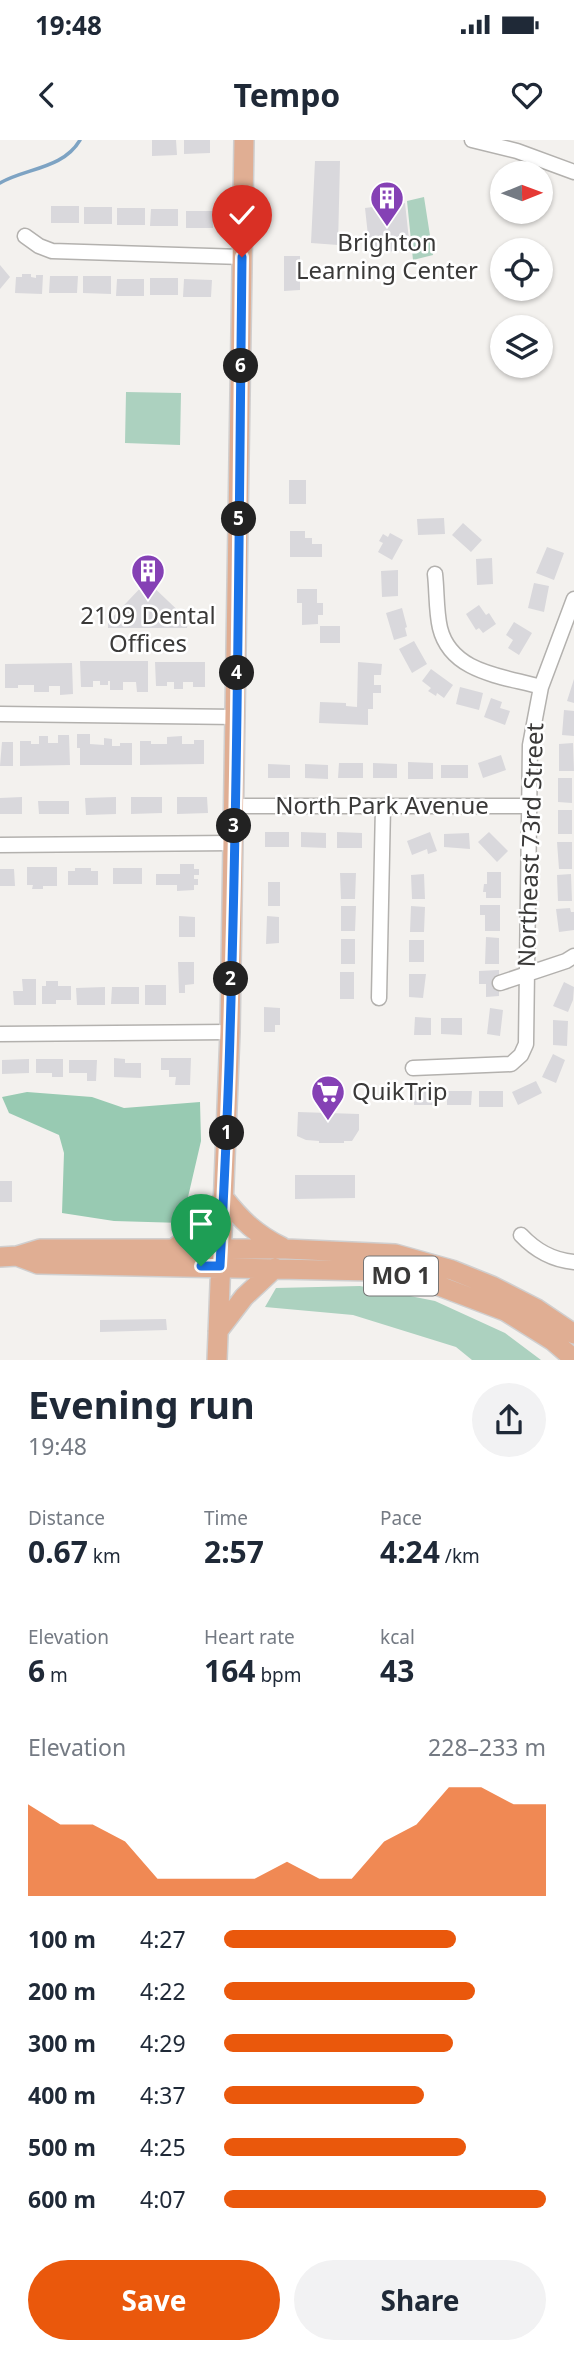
<!DOCTYPE html>
<meta charset="utf-8">
<style>
:root{--surface:#fff;--page:#f2f2f3;--text:#1f2937;--muted:#747a83;--accent:#ea580c}
body{margin:0;font-family:"Noto Sans",sans-serif;background:var(--page);color:var(--text);height:100vh;display:flex;flex-direction:column;font-size:26px;white-space:nowrap}
*{box-sizing:border-box;margin:0}
p{font-size:23px;color:var(--muted)}
.icon{flex:none;width:38px;height:38px;fill:none;stroke:currentColor;stroke-width:2;stroke-linecap:round;stroke-linejoin:round}
.map{position:relative;height:1220px;overflow:hidden}
.drawer{display:flex;flex-direction:column;background:var(--surface);flex:1}
.drawer>*{flex:none}
.needle{width:46px;rotate:89deg}
.fabs{position:absolute;left:490px;top:21px;display:grid;gap:14px}
.fabs a{display:grid;place-items:center;width:63px;height:63px;border-radius:50%;background:var(--surface);box-shadow:0 2px 5px #0004;font-size:35px}
.pin{position:absolute;display:grid;place-items:center;width:60px;height:60px;color:#fff;margin:-72px -30px;border-radius:50% 50% 50% 0;rotate:-45deg;box-shadow:0 0 7px #0007}
.pin .icon{rotate:45deg}
.km{position:absolute;width:35px;height:35px;margin:-18px;border-radius:50%;background:#222;color:#fff;font-size:19px;line-height:35px;text-align:center}
.round{display:grid;place-items:center;flex:none;width:74px;height:74px;border-radius:37px;background:var(--page)}
.overview{display:flex;align-items:center;justify-content:space-between;height:119px;padding:0 28px}
h1{font-size:38px;font-weight:700;line-height:52px}
.stats{display:grid;grid-template-columns:repeat(3,1fr);gap:10px;height:119px;padding:7px 28px}
.stats div{display:grid;align-content:center}
.stats b{font-size:30px;font-weight:700}
.stats small{font-size:19px;font-weight:400}
.stats p{font-size:19px}
.chart{height:196px;padding:14px 28px}
.chart p{display:flex;justify-content:space-between}
.chart svg{width:100%;height:126px;margin-top:7px;fill:var(--accent);opacity:.7}
.cta{display:flex;gap:14px;margin-top:auto;padding:14px 28px}
.cta a{flex:1;height:80px;border-radius:42px;background:var(--accent);color:#fff;font-size:28px;font-weight:700;line-height:80px;text-align:center}
.cta a+a{background:var(--page);color:var(--text)}
ul{padding:0 28px;list-style:none;font-size:23px}
li{display:grid;grid-template-columns:112px 84px 1fr;align-items:center;height:52px}
li i{height:18px;border-radius:9px;background:var(--accent)}
.status{display:flex;justify-content:space-between;align-items:center;height:49px;padding:0 35px;background:var(--surface);direction:ltr}
.status svg{height:19px;fill:currentColor}
header{display:flex;justify-content:space-between;align-items:center;height:91px;padding:0 28px;background:var(--surface);font-size:32px;font-weight:700}
.map>svg:first-child{display:block}
.green{fill:#acd1bf}
.forest{fill:#98cab2}
.lines{fill:none;stroke-linecap:round;stroke-linejoin:round}
.stream{stroke:#7da3c3;stroke-width:3.5}
.building{fill:#d9d8dc}
.minor-casing{stroke:#b3b1ae;stroke-width:17}
.major-casing{stroke:#d0cfcf;stroke-width:22}
.minor{stroke:#fff;stroke-width:14}
.major{stroke:#e0ae93;stroke-width:19}
.route-casing{stroke:#fff;stroke-width:14}
.route{stroke:#1a73e8;stroke-width:9}
.labels{text-anchor:middle;stroke-width:5;stroke-linejoin:round;paint-order:stroke}
.shield{fill:#fff;stroke:#757474;stroke-width:2}
.shield-label{font-size:23px;font-weight:bold;fill:#3a3938}
.poi-label{font-size:24px;fill:#3a3938;stroke:#fff}
.street-label{font-size:24px;fill:#3a3938;stroke:#fff}
</style>
<div class="status"><b>19:48</b><svg viewBox="0 0 49 12"><path d="M0 12V9h3v3zM5 12V6h3v6zM10 12V3h3v9zM15 12V0h3v12zM26 1h20v11H26zM47 4h2v5h-2z"/></svg></div>
<header><svg class="icon" aria-label="back" viewBox="0 0 24 24"><path d="M15 5l-7 7 7 7"/></svg>Tempo<svg class="icon" aria-label="heart" viewBox="0 0 24 24"><path d="M12 20l-8-8c-3-5 5-10 8-4 3-6 11-1 8 4z"/></svg></header>
<div class="map">
<svg width="574" height="1220" viewBox="0 0 574 1220">
<rect width="100%" height="100%" fill="#f3f1ee"/>
<!-- green -->
<path class="green" d="M424,57L433,115L413,120L407,61Z
M126,252L181,253L180,305L125,303Z
M360,1146L435,1161L505,1193L541,1220H472L456,1207L353,1175L265,1167L276,1148Z"/>
<!-- forest -->
<path class="forest" d="M27,952L92,957L124,968L200,962L201,1001L182,1083L114,1081L62,1073L64,1013L59,995L9,973L2,957Z"/>
<g class="lines">
<!-- stream -->
<path class="stream" d="M0,43C26,28 63,29 80,0"/>
</g>
<!-- building -->
<path class="building" d="M152,0H176L177,15L152,16Z
M184,0H210V13L184,14Z
M315,21H340L338,105L311,103Z
M405,63L410,109L370,114L365,68Z
M51,66H79V83H51Z
M84,67H112V84H84Z
M117,68H145V85H117Z
M151,69H178V86H150Z
M186,71H214L213,88H186Z
M284,116H300V150L284,151Z
M0,125L10,137L0,149Z
M22,134H31V137L36,138V135H43L42,154L15,153L16,137H22Z
M50,136H78L77,153H49Z
M83,136H111V154L83,153Z
M150,138H178V155H150Z
M117,139H144V156H116Z
M184,139L212,140L211,157H183Z
M289,340H306V364H289Z
M444,378L445,394L418,395L417,379Z
M463,383L482,400L471,412L452,395Z
M290,391H305V398H312V404H322V417H290Z
M390,393L403,400L392,420L378,412L383,403L379,401L383,394L388,397Z
M547,407L564,413L554,440L536,433Z
M492,418L493,444L477,445L476,419Z
M398,430V456L382,457L381,431Z
M147,441L188,480L187,488H108V482Z
M534,443L549,446L544,472L528,468Z
M297,449H317V463H323V475H318V484L302,485V463H297Z
M479,465L486,475L489,473L496,484L483,493L479,488L476,490L466,474Z
M402,468L407,487L405,488L407,496L394,500L386,473Z
M514,482L532,493L519,515L508,508L513,500L506,495Z
M320,486H340V503H320Z
M414,501L427,524L412,533L399,509Z
M80,521H148V552H137L136,542H123V550H110V541H108V545H100V541H93V547H81Z
M155,522H205V547H193V542H183V549H174V542H167V546H156Z
M358,522L382,524L381,535H374V545H381V553H373V569H368V585L319,583L320,562L346,563V566L357,567Z
M72,523L73,554L60,555V546H49V552H34V545H18V548H5V524Z
M431,529L453,545L444,558L437,553L436,556L428,551L431,548L422,541Z
M574,539V563L567,561Z
M460,547L483,553L479,570L456,564Z
M491,558L502,562L500,568L510,571L505,585L484,577Z
M564,570L574,571V596L562,595Z
M77,594H90V604L104,605V598L112,599V606H120V603H132V625H80V608H77Z
M58,595H69L70,625L20,626V601H31V604H39V596H48V603H58Z
M182,596V604H194V600H204V624L140,625V601H151V604H167V597Z
M2,602H13V626H0Z
M573,603L574,631H559V604Z
M501,615L506,630L483,638L478,623Z
M408,622L433,623V639H408Z
M339,623H363V638H338Z
M373,623L397,624V638H373Z
M268,624L290,625V638H268Z
M305,624L328,625V639L305,638Z
M441,625H468V638H441Z
M558,638H572V663L558,662Z
M22,657V674H0V658Z
M116,657V674L86,675L85,658Z
M131,657H162V673L131,674Z
M177,657H207L208,673L177,674Z
M38,661H69V674H39Z
M558,670H572V694H558Z
M265,692H289V707H265Z
M301,692L326,693V708L301,707Z
M337,692L362,693V708H337Z
M430,692L437,711L428,714L427,709L412,715L407,701Z
M489,692L508,711L497,722L478,702Z
M469,693L470,709L444,707V694Z
M557,702H572V729H559Z
M180,724H194V729H199V735H194V739H198V745H194V750L177,751V745H156V734H180Z
M27,727H57V746H43V749H32L33,745H27Z
M75,728H91V731H98V745H68V731H75Z
M113,728H142V744H113Z
M0,729H14L15,746H0Z
M487,732H501V758H486V752H483L484,744H487Z
M340,733H356L355,759H341Z
M424,734L425,759H412L411,735Z
M571,734L572,761H558L557,735Z
M268,742H280V766H268Z
M480,765H500V791H485V775H480Z
M341,766H356L355,791H341Z
M411,766L425,767L424,792H410Z
M570,768L571,772H574V790L559,792L556,769Z
M179,776L195,777V797H179Z
M267,776L279,777V803L266,804Z
M486,797L499,798V824H485Z
M341,799H355V824H341Z
M409,800H424V822H409Z
M178,822H194V844L185,845V853H179Z
M499,830V856L486,857V844H479V831Z
M340,832H354V859H340Z
M409,834H426L423,858L409,857Z
M22,839H36V865H14L13,851H23Z
M46,841H58V846H71V860H56V864H42V846H46Z
M564,842L574,847L573,860L568,872L553,866Z
M145,845H166V865H145Z
M105,847V865H77L76,848Z
M112,847H139V864H111Z
M264,867L280,868V885H275V892H264Z
M490,868L503,870L500,896L487,894Z
M415,877L431,878V895H414Z
M441,878H462V895L441,894Z
M553,880L568,881L567,906L553,905Z
M553,914L565,920L556,943L542,937Z
M114,918L125,919V923H141V938L114,937Z
M161,918H191L190,945H175L176,937H169V930H161Z
M29,919V933L2,934V920Z
M36,919H63V937H52V933H36Z
M69,920H97L96,941H87V933H69Z
M536,941L542,953L518,965L512,952Z
M414,951H438V965H414Z
M447,951H472L471,965H447Z
M479,951H503V967H479Z
M298,972L359,974V990L352,1001H344V1003H319V1001L306,1000L297,996Z
M295,1035H355V1058L295,1059Z
M0,1041H12V1062H0Z
M166,1179L167,1190L100,1192V1180Z"/>
<g class="lines">
<!-- minor casing -->
<g class="minor-casing">
<path id="minor" d="M472,0L517,11L574,32
M25,96L39,106L52,111L242,117
M435,434C437,451 436,471 440,488C451,533 503,536 541,547
M0,574L237,577
M235,666H529
M0,705L234,703
M500,843L566,821L574,816
M379,858L383,666
M0,894L230,892
M413,928L511,924L521,915L526,904L530,605L541,547L574,459
M521,1095C536,1111 552,1120 574,1122"/>
</g>
<!-- major casing -->
<g class="major-casing">
<path id="major" d="M224,1058C241,1080 257,1095 282,1107
M172,1110L197,1091L224,1058
M17,1116L38,1124L371,1131L426,1141L505,1171L553,1201L574,1219
M0,1117L17,1116L40,1109H286L395,1114L452,1130L492,1146L537,1169L574,1194
M218,1191L244,1157L275,1128
M217,1220L230,892L244,0"/>
</g>
<!-- minor -->
<use href="#minor" class="minor"/>
<!-- major -->
<use href="#major" class="major"/>
</g>
<g class="lines">
<!-- route casing -->
<g class="route-casing">
<path id="route" d="M201,1126H220C224,1049 228,972 230,894C238,635 239,376 242,117"/>
</g>
<!-- route -->
<use href="#route" class="route"/>
</g>
<!-- icons -->
<defs>
<g id="building-pin" transform="scale(1.75)"><path d="M0 17L-7.5 6A9.5 9.5 0 1 1 7.5 6Z" fill="#8541b5" stroke="#fff"/><path d="M-4-6H4V6H1V3H-1V6H-4ZM-2.5-4.3h1.7v1.8h-1.7ZM.8-4.3h1.7v1.8H.8ZM-2.5-1h1.7V.8h-1.7ZM.8-1h1.7V.8H.8Z" fill="#fff"/></g>
<g id="supermarket-pin" transform="scale(1.75)"><path d="M0 17L-7.5 6A9.5 9.5 0 1 1 7.5 6Z" fill="#8541b5" stroke="#fff"/><path d="M-6-5.5h2.5l.6 2H6L4.5 2H-2.5L-4.4-4H-6ZM-1.5 3.2a1.3 1.3 0 1 0 .1 0ZM3 3.2a1.3 1.3 0 1 0 .1 0Z" fill="#fff"/></g>
</defs>
<g fill-rule="evenodd">
<use href="#building-pin" x="387" y="58"/>
<use href="#building-pin" x="148" y="431"/>
<use href="#supermarket-pin" x="328" y="952"/>
</g>
<g class="labels">
<!-- shield labels -->
<rect class="shield" x="364" y="1116.5" width="74" height="39" rx="5"/>
<g class="shield-label">
<text x="401" y="1144">MO 1</text>
</g>
<!-- poi labels -->
<g class="poi-label">
<text x="387" y="111">Brighton<tspan x="387" dy="28">Learning Center</tspan></text>
<text x="148" y="484">2109 Dental<tspan x="148" dy="28">Offices</tspan></text>
<text x="352" y="960" text-anchor="start">QuikTrip</text>
</g>
<!-- street labels -->
<g class="street-label">
<text x="382" y="674">North Park Avenue</text>
<text transform="translate(531 705) rotate(-88)" y="8">Northeast 73rd Street</text>
</g>
</g>
</svg>
<div class="fabs">
<a><svg class="needle" viewBox="-14 -14 28 28"><path d="M0-13l5 13h-10z" fill="#e53935"/><path d="M0 13l5-13h-10z" fill="#747a83"/></svg></a>
<a><svg class="icon" aria-label="locate" viewBox="0 0 24 24"><circle cx="12" cy="12" r="6"/><path d="M12 2v4M12 18v4M2 12h4M18 12h4"/></svg></a>
<a><svg class="icon" aria-label="layers" viewBox="0 0 24 24"><path d="M12 4l9 5-9 5-9-5zM3 14l9 5 9-5"/></svg></a>
</div>
<div class="pin" style="left:201px;top:1126px;background:#1e9e55"><svg class="icon" aria-label="arrive" viewBox="0 0 24 24"><path d="M6 21V4h12l-3 4 3 4H6"/></svg></div>
<div class="pin" style="left:242px;top:117px;background:#d93025"><svg class="icon" aria-label="check" viewBox="0 0 24 24"><path d="M5 12l5 5 9-10"/></svg></div>
<b class="km" style="left:227px;top:993px">1</b>
<b class="km" style="left:231px;top:839px">2</b>
<b class="km" style="left:234px;top:686px">3</b>
<b class="km" style="left:237px;top:533px">4</b>
<b class="km" style="left:239px;top:379px">5</b>
<b class="km" style="left:241px;top:226px">6</b>
</div>
<section class="drawer">
<div class="overview"><div><h1>Evening run</h1><p>19:48</p></div><a class="round"><svg class="icon" aria-label="share" viewBox="0 0 24 24"><path d="M12 15V3M7 8l5-5 5 5M5 13v7h14v-7"/></svg></a></div>
<div class="stats">
<div><p>Distance</p><b>0.67<small> km</small></b></div>
<div><p>Time</p><b>2:57</b></div>
<div><p>Pace</p><b>4:24<small> /km</small></b></div>
</div>
<div class="stats">
<div><p>Elevation</p><b>6<small> m</small></b></div>
<div><p>Heart rate</p><b>164<small> bpm</small></b></div>
<div><p>kcal</p><b>43</b></div>
</div>
<div class="chart"><p><span>Elevation</span>228–233 m</p>
<svg viewBox="0 0 160 44" preserveAspectRatio="none"><path d="M0 44V12L10 19L20 19L30 25L40 38L50 38L60 38L70 38L80 32L90 38L100 38L110 25L120 19L130 6L140 6L150 12L160 12V44z"/></svg>
</div>
<ul>
<li><b>100 m</b>4:27<i style="width:72%"></i></li>
<li><b>200 m</b>4:22<i style="width:78%"></i></li>
<li><b>300 m</b>4:29<i style="width:71%"></i></li>
<li><b>400 m</b>4:37<i style="width:62%"></i></li>
<li><b>500 m</b>4:25<i style="width:75%"></i></li>
<li><b>600 m</b>4:07<i style="width:100%"></i></li>
</ul>
<div class="cta"><a>Save</a><a>Share</a></div>
</section>
